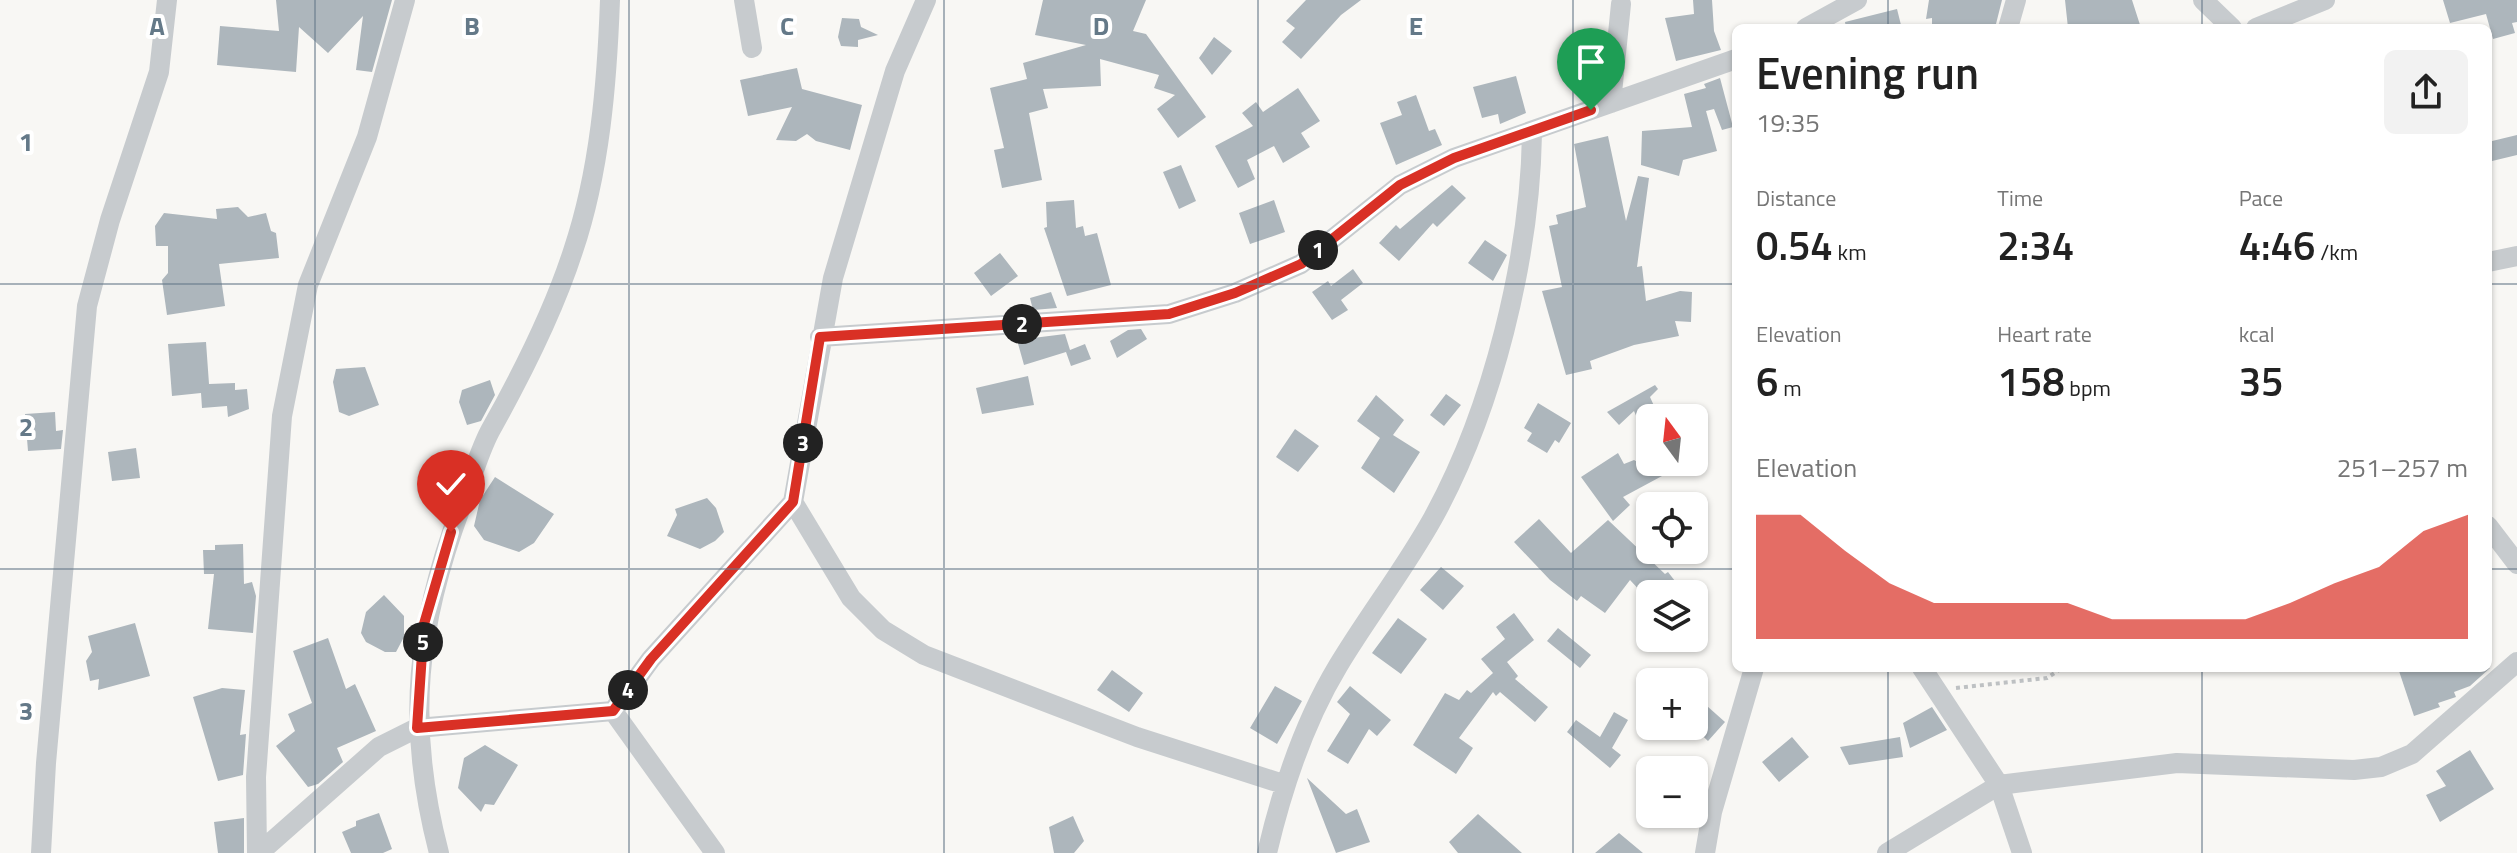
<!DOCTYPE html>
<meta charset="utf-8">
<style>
:root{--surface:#fff;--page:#f2f2f2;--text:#222;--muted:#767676;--accent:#d93025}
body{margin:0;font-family:"Titillium Web",sans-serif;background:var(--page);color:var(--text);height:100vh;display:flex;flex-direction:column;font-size:30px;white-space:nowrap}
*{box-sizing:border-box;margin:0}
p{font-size:26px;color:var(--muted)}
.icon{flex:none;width:44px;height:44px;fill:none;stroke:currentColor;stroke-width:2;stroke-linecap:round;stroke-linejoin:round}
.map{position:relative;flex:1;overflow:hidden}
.sheet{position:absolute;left:1732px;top:24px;width:760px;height:648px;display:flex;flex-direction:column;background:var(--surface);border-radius:12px;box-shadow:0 2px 6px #0004}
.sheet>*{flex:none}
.needle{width:52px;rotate:345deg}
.tools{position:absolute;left:1636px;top:404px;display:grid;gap:16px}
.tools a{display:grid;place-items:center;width:72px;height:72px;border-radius:12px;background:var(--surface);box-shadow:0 2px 6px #0004;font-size:40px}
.pin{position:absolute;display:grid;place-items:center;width:68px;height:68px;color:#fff;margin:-82px -34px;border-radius:50% 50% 50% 0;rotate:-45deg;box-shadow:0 0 8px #0007}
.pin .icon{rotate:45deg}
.km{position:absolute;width:40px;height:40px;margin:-20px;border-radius:50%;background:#222;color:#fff;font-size:22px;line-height:40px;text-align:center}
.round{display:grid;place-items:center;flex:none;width:84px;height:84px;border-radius:12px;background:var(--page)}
.summary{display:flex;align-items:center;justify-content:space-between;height:136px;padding:0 24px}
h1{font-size:44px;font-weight:600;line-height:60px}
.stats{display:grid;grid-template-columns:repeat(3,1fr);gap:12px;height:136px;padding:8px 24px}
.stats div{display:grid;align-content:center}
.stats b{font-size:40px;font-weight:600}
.stats small{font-size:22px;font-weight:400}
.stats p{font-size:22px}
.chart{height:224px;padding:16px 24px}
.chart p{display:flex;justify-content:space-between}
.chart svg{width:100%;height:144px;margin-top:8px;fill:var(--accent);opacity:.7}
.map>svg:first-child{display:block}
.building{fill:#adb6bc}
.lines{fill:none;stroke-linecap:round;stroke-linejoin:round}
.path{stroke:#bec1c3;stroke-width:4;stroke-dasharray:4 4;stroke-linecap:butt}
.minor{stroke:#c7cbce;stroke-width:20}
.route-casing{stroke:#fff;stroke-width:16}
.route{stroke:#d93025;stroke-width:10}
.grid{fill:none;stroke:#647988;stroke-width:2;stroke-opacity:0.55}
.grid-label{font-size:26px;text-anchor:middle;font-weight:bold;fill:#647988;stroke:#fff;stroke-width:8;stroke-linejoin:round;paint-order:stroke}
</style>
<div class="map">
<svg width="2517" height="853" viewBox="0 0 2517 853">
<rect width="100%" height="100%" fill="#f8f7f4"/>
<!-- building -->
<path class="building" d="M276,0H392L372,72L356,70L363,16L328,53L299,27L296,72L217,65L220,26L279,31Z
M1043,0H1146L1133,31L1146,34L1206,117L1178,138L1157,109L1175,95L1154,88L1159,75L1100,59L1101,86L1043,89L1048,108L1029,113L1042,180L1002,188L994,150L1004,148L990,88L1027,79L1023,63L1086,45L1035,35Z
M1306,0H1361L1341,15L1301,59L1282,42L1295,28L1286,21Z
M1693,0H1712L1714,31L1721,50L1676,61L1665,18L1694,14Z
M1929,0H2002L1995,28H1932V18L1926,19Z
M2065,0H2132L2141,28H2068Z
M2443,0H2517V22L2512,23L2515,33L2493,39L2486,14L2450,23Z
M1897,9L1901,25L1846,28L1845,22Z
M842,18L859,19L861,27L878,35L858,40V47L841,46L838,37Z
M1214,37L1232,51L1212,75L1199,58Z
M797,68L802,89L862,105L850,150L816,141L807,134L796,141L776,140L792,107L748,116L740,80Z
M1516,76L1526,113L1500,124L1498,114L1482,118L1473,87Z
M1720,78L1733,127L1722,130L1714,109L1706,111L1717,151L1683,160L1679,176L1641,165L1642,131L1692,127L1684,94L1706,88L1704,84Z
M1298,88L1320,121L1301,133L1310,147L1283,163L1274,146L1247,160L1255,179L1238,188L1215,146L1253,126L1242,113L1256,102L1263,112Z
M1416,95L1429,131L1435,129L1442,145L1396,165L1380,123L1402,115L1397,102Z
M2517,135V155L2488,162V142Z
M1608,136L1626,221L1638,176L1649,178L1637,267L1642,266L1646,301L1680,291L1692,292L1691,322L1675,321L1679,336L1634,345L1590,361L1592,369L1566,375L1542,291L1562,287L1549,226L1558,224L1556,215L1586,207L1574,144Z
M1181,165L1196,201L1179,209L1163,172Z
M1452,185L1466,198L1437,227L1433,223L1399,261L1379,243L1396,225L1400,229Z
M1074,200L1076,228L1083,226L1085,236L1097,233L1111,285L1067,296L1044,228L1047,227L1046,202Z
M1274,200L1285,232L1250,244L1239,213Z
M238,207L248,217L266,213L271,231L276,233L279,258L219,264L225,306L167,315L162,280L168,273V246H156L155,226L164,213L217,219L216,209Z
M1485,240L1507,255L1493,281L1468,263Z
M1000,253L1018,276L991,296L974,273Z
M1353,269L1363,283L1341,300L1348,310L1332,320L1312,292L1328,281L1331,286Z
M1051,292L1057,308L1033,310L1030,298Z
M1141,329L1147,339L1117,358L1110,341L1128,330Z
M1065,334L1070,350L1085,344L1091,359L1071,366L1066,352L1024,365L1017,340Z
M206,342L209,384L235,383V390L247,389L249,409L228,417L227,406L202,408L201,393L172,396L168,344Z
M365,367L379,405L349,416L339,412L333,382L336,369Z
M1028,376L1034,405L982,414L976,388Z
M490,380L495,395L481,421L467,425L459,402L462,390Z
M1655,385L1658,389L1650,397L1655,408L1637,418L1634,411L1619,425L1607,412Z
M1446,394L1461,405L1444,426L1430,415Z
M1376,395L1404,420L1393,435L1420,452L1394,493L1361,468L1380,438L1357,421Z
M1538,403L1571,423L1559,443L1555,440L1547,453L1527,441L1532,433L1524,428Z
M55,412L56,431L63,430L61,449L28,451L25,414Z
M1295,429L1319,446L1298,472L1276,457Z
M136,448L140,478L112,481L108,452Z
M1618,453L1624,464L1634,460L1662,476L1623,497L1630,505L1613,521L1581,477Z
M495,477L554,514L534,543L519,552L484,540L474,526L480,500Z
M707,498L716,508L724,532L715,541L700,549L667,536L677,515L675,509Z
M1539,519L1571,553L1608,520L1665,574L1668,572L1685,594H1643L1630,580L1605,613L1581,596L1577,601L1550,580L1514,542Z
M243,544L244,584L252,582L256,596L253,633L208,629L214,574H204L203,550H215V545Z
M1441,567L1464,586L1443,610L1420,590Z
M384,595L404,616V637L396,652H385L366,642L361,633L366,612Z
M1514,613L1534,640L1507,662L1518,676L1515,679L1548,707L1535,722L1500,692L1496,696L1493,692L1459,738L1473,748L1456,774L1413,745L1445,693L1459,700L1467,690L1471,693L1493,673L1481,659L1505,639L1496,627Z
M1398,618L1427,639L1401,674L1372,653Z
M135,623L150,676L98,690L99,679L90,681L86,661L92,652L88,636Z
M1558,628L1591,655L1580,668L1547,641Z
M328,638L346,689L355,684L376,731L337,748L343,762L318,784L308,787L276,746L295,731L288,714L312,703L293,651Z
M2398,668H2490L2470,686L2454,692L2456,697L2438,703L2440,707L2414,716Z
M1112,670L1143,693L1129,712L1097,690Z
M1275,686L1302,701L1277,744L1250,728Z
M1350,686L1391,720L1377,736L1369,729L1348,764L1327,751L1350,714L1337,702Z
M222,688L245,690L240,735L246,734L243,775L218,781L193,697Z
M1707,706L1725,722L1708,741L1692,726Z
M1932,707L1947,730L1910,748L1903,723Z
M1614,712L1628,720L1612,748L1621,755L1610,768L1567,732L1576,720L1600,737Z
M1792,737L1809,757L1779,782L1762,762Z
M1900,737L1903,757L1849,765L1840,747Z
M485,745L518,765L494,805L485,804L481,812L458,788L464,758Z
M2470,750L2494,789L2440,822L2426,795L2446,786L2436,771Z
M1307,778L1346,814L1357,809L1370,842L1336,853Z
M379,813L392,849L383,853H351L342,832L356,826V821Z
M1478,814L1522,853H1458L1449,842Z
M1073,816L1084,841L1074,853H1054L1049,827Z
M244,818V853H218L214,822Z
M1619,833L1643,853H1595Z"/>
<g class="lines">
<!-- path -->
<path class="path" d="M1956,688L2047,678L2062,668"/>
<!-- minor -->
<path class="minor" d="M744,0L752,48
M926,0L895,71L833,278L793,502L851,598L883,630L924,655L1137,737L1283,784
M2203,0L2232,28
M1806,28L1857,0
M2008,28L2016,0
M2256,28L2325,0
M1611,103L1621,4
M2488,262L2517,256
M820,337L1169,314L1235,293L1301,264L1400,185L1454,158L1736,59
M2488,526L2517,564
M1922,668L1999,785L2022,853
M613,711L715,853
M41,853L46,763L87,306L110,220L159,72L167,0
M257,853L256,777L282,416L308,285L367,137L405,0
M259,853L379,747L417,728L613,711L651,659L793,502
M439,853C405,723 416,624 464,499C472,477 479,452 490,431C522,374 553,313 573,251C600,171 607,83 610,0
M1267,853C1282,789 1303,724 1338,666C1368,616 1404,570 1433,518C1493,409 1530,257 1532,134
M1705,853L1712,812L1754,668
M1887,853L1999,785L2177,763L2354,770L2381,767L2412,754L2517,662"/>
</g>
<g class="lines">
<!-- route casing -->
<g class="route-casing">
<path id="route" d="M451,532L424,624L417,728L613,711L651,659L793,502L820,337L1169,314L1235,293L1301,264L1400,185L1454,158L1591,110"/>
</g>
<!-- route -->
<use href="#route" class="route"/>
</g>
<!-- grid -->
<path class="grid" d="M315,0V853M629,0V853M944,0V853M1258,0V853M1573,0V853M1888,0V28M2202,0V28M0,284H1736M2488,284H2517M0,569H1736M2488,569H2517M1888,668V853M2202,668V853"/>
<g class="grid-label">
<text x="157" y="35">A</text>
<text x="472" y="35">B</text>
<text x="787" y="35">C</text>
<text x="1101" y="35">D</text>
<text x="1416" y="35">E</text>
<text x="26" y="151">1</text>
<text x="26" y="436">2</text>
<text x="26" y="720">3</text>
</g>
</svg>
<div class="tools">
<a><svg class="needle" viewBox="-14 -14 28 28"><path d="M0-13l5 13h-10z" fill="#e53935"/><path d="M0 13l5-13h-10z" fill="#767676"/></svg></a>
<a><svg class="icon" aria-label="locate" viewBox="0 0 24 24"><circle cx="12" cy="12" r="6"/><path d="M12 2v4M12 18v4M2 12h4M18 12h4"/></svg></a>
<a><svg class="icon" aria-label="layers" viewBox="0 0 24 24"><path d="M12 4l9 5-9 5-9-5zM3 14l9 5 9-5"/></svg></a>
<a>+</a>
<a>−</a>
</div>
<div class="pin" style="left:1591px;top:110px;background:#1e9e55"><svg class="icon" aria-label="arrive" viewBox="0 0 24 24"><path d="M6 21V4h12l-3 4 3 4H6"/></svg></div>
<div class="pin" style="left:451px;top:532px;background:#d93025"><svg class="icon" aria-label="check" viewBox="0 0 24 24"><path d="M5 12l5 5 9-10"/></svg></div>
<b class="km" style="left:1318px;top:250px">1</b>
<b class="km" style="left:1022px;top:324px">2</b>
<b class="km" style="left:803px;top:443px">3</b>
<b class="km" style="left:628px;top:690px">4</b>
<b class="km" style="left:423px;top:642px">5</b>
<section class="sheet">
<div class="summary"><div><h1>Evening run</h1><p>19:35</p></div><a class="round"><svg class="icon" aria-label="share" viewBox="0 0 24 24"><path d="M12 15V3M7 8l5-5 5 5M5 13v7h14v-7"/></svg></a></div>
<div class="stats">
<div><p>Distance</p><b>0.54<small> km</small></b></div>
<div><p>Time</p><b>2:34</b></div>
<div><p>Pace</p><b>4:46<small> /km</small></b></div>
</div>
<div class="stats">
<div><p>Elevation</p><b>6<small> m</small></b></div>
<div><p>Heart rate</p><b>158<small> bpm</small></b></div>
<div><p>kcal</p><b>35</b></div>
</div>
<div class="chart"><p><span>Elevation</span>251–257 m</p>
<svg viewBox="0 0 160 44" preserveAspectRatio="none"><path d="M0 44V6L10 6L20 17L30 27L40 33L50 33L60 33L70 33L80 38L90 38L100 38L110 38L120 33L130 27L140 22L150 11L160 6V44z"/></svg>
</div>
</section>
</div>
